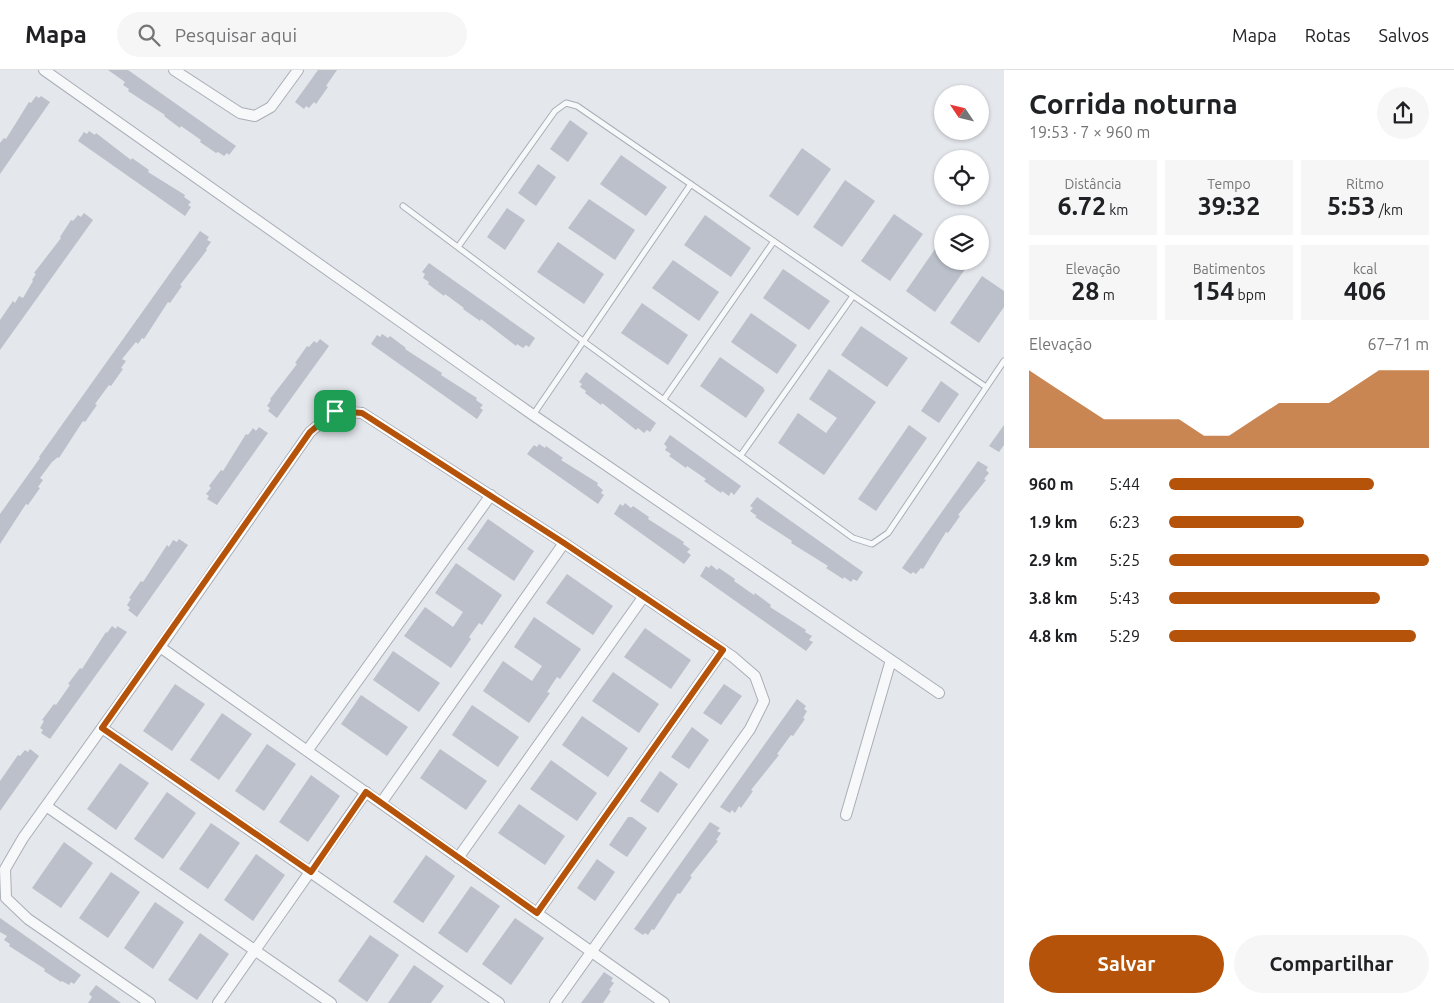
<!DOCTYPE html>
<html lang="pt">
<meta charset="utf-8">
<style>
:root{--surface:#fff;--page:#f6f6f6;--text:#202124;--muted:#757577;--line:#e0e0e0;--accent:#b45309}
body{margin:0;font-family:Ubuntu,sans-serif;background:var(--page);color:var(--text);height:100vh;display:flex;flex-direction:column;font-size:19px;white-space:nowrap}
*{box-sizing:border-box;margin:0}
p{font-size:16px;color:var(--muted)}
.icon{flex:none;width:28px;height:28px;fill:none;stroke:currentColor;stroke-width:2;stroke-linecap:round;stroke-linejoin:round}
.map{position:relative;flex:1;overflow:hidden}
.side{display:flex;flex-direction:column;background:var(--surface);width:450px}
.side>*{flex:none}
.needle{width:32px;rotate:305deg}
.buttons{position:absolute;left:934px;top:15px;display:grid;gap:10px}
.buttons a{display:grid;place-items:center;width:55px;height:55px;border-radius:50%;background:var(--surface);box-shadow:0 1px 4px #0004;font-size:25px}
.pin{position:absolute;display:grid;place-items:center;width:42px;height:42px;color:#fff;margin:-21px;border-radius:10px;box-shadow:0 2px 8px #0006}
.round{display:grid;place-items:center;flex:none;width:52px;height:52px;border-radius:26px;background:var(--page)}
.headline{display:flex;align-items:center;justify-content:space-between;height:85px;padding:0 25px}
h1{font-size:28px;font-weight:700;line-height:38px}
.figures{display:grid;grid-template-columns:repeat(3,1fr);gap:8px;height:85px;padding:5px 25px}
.figures div{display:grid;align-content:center;border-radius:0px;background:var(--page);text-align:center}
.figures b{font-size:25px;font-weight:700}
.figures small{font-size:14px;font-weight:400}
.figures p{font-size:14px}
.chart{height:140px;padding:10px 25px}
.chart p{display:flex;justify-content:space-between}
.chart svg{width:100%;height:90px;margin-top:5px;fill:var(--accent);opacity:.7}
.primary-button{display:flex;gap:10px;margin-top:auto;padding:10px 25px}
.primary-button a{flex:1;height:58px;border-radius:30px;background:var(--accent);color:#fff;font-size:20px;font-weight:700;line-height:58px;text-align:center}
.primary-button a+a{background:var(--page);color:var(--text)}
ul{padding:0 25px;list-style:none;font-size:16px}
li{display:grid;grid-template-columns:80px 60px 1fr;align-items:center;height:38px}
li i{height:12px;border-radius:6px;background:var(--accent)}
header{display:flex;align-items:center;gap:30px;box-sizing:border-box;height:70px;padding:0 25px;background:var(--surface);border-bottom:1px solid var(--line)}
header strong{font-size:24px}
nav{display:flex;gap:28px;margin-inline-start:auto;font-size:18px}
.search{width:350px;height:45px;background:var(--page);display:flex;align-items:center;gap:12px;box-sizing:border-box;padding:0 18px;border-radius:28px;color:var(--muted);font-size:19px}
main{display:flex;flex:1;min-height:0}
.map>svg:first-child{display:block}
.building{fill:#bbc0ca}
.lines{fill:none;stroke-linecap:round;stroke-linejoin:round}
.lane-casing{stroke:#a9aeb7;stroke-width:7}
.street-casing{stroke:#a9aeb7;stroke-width:12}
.lane{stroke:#f7f8fa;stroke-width:5}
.street{stroke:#f7f8fa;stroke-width:10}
.route-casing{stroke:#fff;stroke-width:10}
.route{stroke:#b45309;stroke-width:6}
</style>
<header>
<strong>Mapa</strong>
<div class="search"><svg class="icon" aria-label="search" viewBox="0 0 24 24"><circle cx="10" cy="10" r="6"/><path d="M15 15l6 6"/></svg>Pesquisar aqui</div>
<nav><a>Mapa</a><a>Rotas</a><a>Salvos</a></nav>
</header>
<main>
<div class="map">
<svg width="1004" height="933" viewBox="0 0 1004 933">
<rect width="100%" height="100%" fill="#e4e7ec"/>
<!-- building -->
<path class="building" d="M108,0H128L236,76L229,85L227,83L224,86L218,82L216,83L200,72L201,70L181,56L180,58L164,46L165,45L128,21L129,19L123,15L125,12Z
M318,0H337L326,16L328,17L316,34L314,32L309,38L306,36L304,39L295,32Z
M36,26L39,28L41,26L50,32L0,104V73L4,68L6,69L29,32L31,33Z
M570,50L588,63L568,92L550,79Z
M89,61L95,65L96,63L131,90L132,88L149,100L148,102L185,125L184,127L191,132L188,135L191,137L185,146L78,71L84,62L87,64Z
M802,78L831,99L798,146L769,126Z
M621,85L667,117L646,146L600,114Z
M538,94L556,107L536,136L518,123Z
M845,110L875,131L842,177L813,157Z
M589,129L635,160L615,190L568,158Z
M507,138L525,150L505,180L487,167Z
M84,143L93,150L0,280V250L13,231L15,233L19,226L23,228L33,211L32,210L36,204L34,203L61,168L60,167L71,150L73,151L78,145L81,147Z
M894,144L923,164L890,211L861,191Z
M705,145L751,178L731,207L684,175Z
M200,161L209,167L207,170L211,172L206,179L207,180L180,215L182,216L170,233L168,232L144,269L142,268L138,274L136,272L122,289L126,291L121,298L123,299L111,316L109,315L95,334L97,335L85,352L83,351L59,388L58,387L52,392L40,408L43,410L38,417L40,418L28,435L26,434L0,474V444L40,388L39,387Z
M942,169V191H963L968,195L935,242L906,221Z
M558,172L604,204L584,234L537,202Z
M673,190L719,222L699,251L652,218Z
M429,193L535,268L529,277L526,275L523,278L517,274L516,276L481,249L480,251L463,239L464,238L445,224L444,226L428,214L429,212L423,208L425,204L422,202Z
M783,199L830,231L809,260L763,228Z
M982,206L1004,221V237L979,273L950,253Z
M642,233L688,265L668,295L621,263Z
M751,243L797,275L777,304L731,272Z
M861,256L908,288L887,317L841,285Z
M382,264L388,268L390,266L406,278L405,279L442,303L441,305L477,328L476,330L483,335L480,338L483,340L477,349L371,274L377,265L380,267Z
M320,269L329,276L277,348L268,341L270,338L267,336L271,330L270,329L297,294L295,293L307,276L309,277L314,271L317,273Z
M720,287L764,318L763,319L765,320L746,348L700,316Z
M829,299L876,332L824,405L778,373L798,343L826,363L837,348L809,329Z
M586,302L656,353L650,362L647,360L644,363L638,358L636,360L602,333L601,335L585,323L586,321L580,317L582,314L579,312Z
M941,311L959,324L939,353L921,341Z
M909,355L927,368L876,441L858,429Z
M1004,355V375L999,382L989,376Z
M259,357L268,363L217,435L207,429L209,426L206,424L211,418L209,416L221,400L223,401L246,364L248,365L253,358L256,361Z
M670,365L741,416L734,425L731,422L729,426L722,421L721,423L704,411L706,409L687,396L686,398L669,386L671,384L665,380L667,377L664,374Z
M539,374L545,378L546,376L563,388L561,390L598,413L597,415L603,420L601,423L604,425L598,434L527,384L534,375L537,377Z
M978,391L988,397L986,400L989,403L984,409L986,410L958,445L960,446L948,463L946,462L923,499L921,498L916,504L913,502L911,504L902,498Z
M757,427L863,502L857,511L853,509L851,512L844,507L843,509L826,498L828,496L791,473L792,471L755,447L757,446L750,441L753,438L750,436Z
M625,433L631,438L633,436L649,447L648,449L684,472L683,474L690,479L687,482L691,485L684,494L614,444L620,434L623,436Z
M488,449L534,481L514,511L467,479Z
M179,469L188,475L137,547L128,540L130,538L127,535L131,529L129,528L141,511L143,512L167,475L169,477L173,470L177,472Z
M456,493L502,525L482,555L479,553L469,567L471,569L451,598L404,566L425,537L453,557L463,542L435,523Z
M711,495L717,500L719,498L735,509L734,511L754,525L755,523L771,535L770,537L806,560L805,562L812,566L809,570L813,572L806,581L700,506L706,496L709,498Z
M567,504L613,536L593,565L546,533Z
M534,547L581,579L560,609L557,607L547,622L550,623L529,653L483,621L503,591L532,611L542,596L514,577Z
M112,556L116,559L117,556L127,562L50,669L41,663L43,660L40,658L44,651L42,650L54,634L56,635L70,615L68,614L80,598L82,599L106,562L107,563Z
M645,558L691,590L671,619L624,587Z
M393,581L440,613L419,642L373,610Z
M613,602L659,634L639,663L592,631Z
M175,614L205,634L172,681L143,661Z
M724,614L742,626L721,655L703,643Z
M361,625L408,657L387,686L341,654Z
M797,629L806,636L804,639L807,641L803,648L805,649L793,666L791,665L777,684L779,685L751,720L753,721L741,738L739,736L735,743L732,740L730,743L720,737Z
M472,635L519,667L498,697L452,665Z
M222,643L252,664L219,710L190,690Z
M582,646L628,678L608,707L562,675Z
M692,657L709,670L689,699L671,687Z
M267,674L296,694L264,741L235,721Z
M30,679L39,686L0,741V711L18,685L20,686L25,680L28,682Z
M440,679L487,711L466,740L420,708Z
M551,690L597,723L577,751L530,719Z
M120,693L149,713L116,760L87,739Z
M660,701L678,714L658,743L640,731Z
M311,705L340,726L308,772L279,752Z
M167,722L196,743L163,789L134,769Z
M519,734L565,766L545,795L498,763Z
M628,747H632L647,758L627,787L609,775Z
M710,752L720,758L717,761L721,763L716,770L718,771L690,806L692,807L680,824L678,823L654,860L652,859L648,865L645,863L643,865L634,859Z
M211,753L240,773L208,819L179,799Z
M64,772L93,793L61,838L32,818Z
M256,784L285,805L253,851L224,830Z
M426,785L455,806L423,853L393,832Z
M597,789L615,802L595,831L577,818Z
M111,802L140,822L108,868L79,848Z
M471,816L500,836L467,883L438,863Z
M155,832L184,852L153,899L124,878Z
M0,848L81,905L74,914L71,912L69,915L62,911L61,912L44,901L45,899L9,876L10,874L4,870L7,866L0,862Z
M515,848L544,868L511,915L482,894Z
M200,863L229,884L197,930L168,910Z
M370,865L399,885L367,932L338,911Z
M414,895L444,916L431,933H388Z
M604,902L613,908L611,911L614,913L609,920L611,921L603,933H581Z
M96,915L121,933H88L92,927L89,924Z"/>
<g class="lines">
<!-- lane casing -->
<g class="lane-casing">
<path id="lane" d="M403,136L583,271L853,468L872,474L888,463L1004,291
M458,177L555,41L566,33L577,36L986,317
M664,329L774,171
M533,345L691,114
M741,385L853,226"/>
</g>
<!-- street casing -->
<g class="street-casing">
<path id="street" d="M44,0L533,345L939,623
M174,0L240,43L255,46L271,37L298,0
M160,577L664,933
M102,658L499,933
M307,681L491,425
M381,733L564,473
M46,736L331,933
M846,745L891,590
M458,788L644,526
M537,843L723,580
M150,933L28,849L6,828L5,799L23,768L160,577L310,362L335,341L362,343L564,473L733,587L755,606L764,631L750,659L555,933
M218,933L366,722"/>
</g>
<!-- lane -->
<use href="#lane" class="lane"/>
<!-- street -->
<use href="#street" class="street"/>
</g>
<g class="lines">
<!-- route casing -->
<g class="route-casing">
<path id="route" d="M335,341L362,343L564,473L723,580L537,843L366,722L311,802L102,658L310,362Z"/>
</g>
<!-- route -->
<use href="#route" class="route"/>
</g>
</svg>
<div class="buttons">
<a><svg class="needle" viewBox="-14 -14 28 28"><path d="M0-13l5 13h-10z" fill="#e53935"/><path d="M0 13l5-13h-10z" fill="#757577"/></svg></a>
<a><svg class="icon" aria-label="locate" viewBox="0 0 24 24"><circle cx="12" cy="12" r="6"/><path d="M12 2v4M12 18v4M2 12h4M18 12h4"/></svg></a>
<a><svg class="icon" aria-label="layers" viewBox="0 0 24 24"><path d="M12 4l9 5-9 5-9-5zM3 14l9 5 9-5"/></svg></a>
</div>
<div class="pin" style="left:335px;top:341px;background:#1e9e55"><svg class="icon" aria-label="arrive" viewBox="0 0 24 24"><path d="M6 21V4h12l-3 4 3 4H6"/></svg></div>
</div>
<section class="side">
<div class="headline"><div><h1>Corrida noturna</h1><p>19:53 · 7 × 960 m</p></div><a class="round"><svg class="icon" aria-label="share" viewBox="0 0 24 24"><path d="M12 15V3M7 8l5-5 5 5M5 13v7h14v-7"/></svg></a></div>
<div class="figures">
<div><p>Distância</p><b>6.72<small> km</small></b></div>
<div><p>Tempo</p><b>39:32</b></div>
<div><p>Ritmo</p><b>5:53<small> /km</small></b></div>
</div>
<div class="figures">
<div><p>Elevação</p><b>28<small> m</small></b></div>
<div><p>Batimentos</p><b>154<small> bpm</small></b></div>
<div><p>kcal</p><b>406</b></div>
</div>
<div class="chart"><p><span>Elevação</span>67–71 m</p>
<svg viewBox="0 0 160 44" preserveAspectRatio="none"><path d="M0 44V6L10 14L20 22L30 30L40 30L50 30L60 30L70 38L80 38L90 30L100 22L110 22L120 22L130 14L140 6L150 6L160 6V44z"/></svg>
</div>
<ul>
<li><b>960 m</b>5:44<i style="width:79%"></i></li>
<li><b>1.9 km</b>6:23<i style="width:52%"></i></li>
<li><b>2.9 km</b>5:25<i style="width:100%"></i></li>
<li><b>3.8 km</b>5:43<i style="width:81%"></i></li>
<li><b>4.8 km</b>5:29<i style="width:95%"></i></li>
</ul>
<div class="primary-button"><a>Salvar</a><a>Compartilhar</a></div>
</section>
</main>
